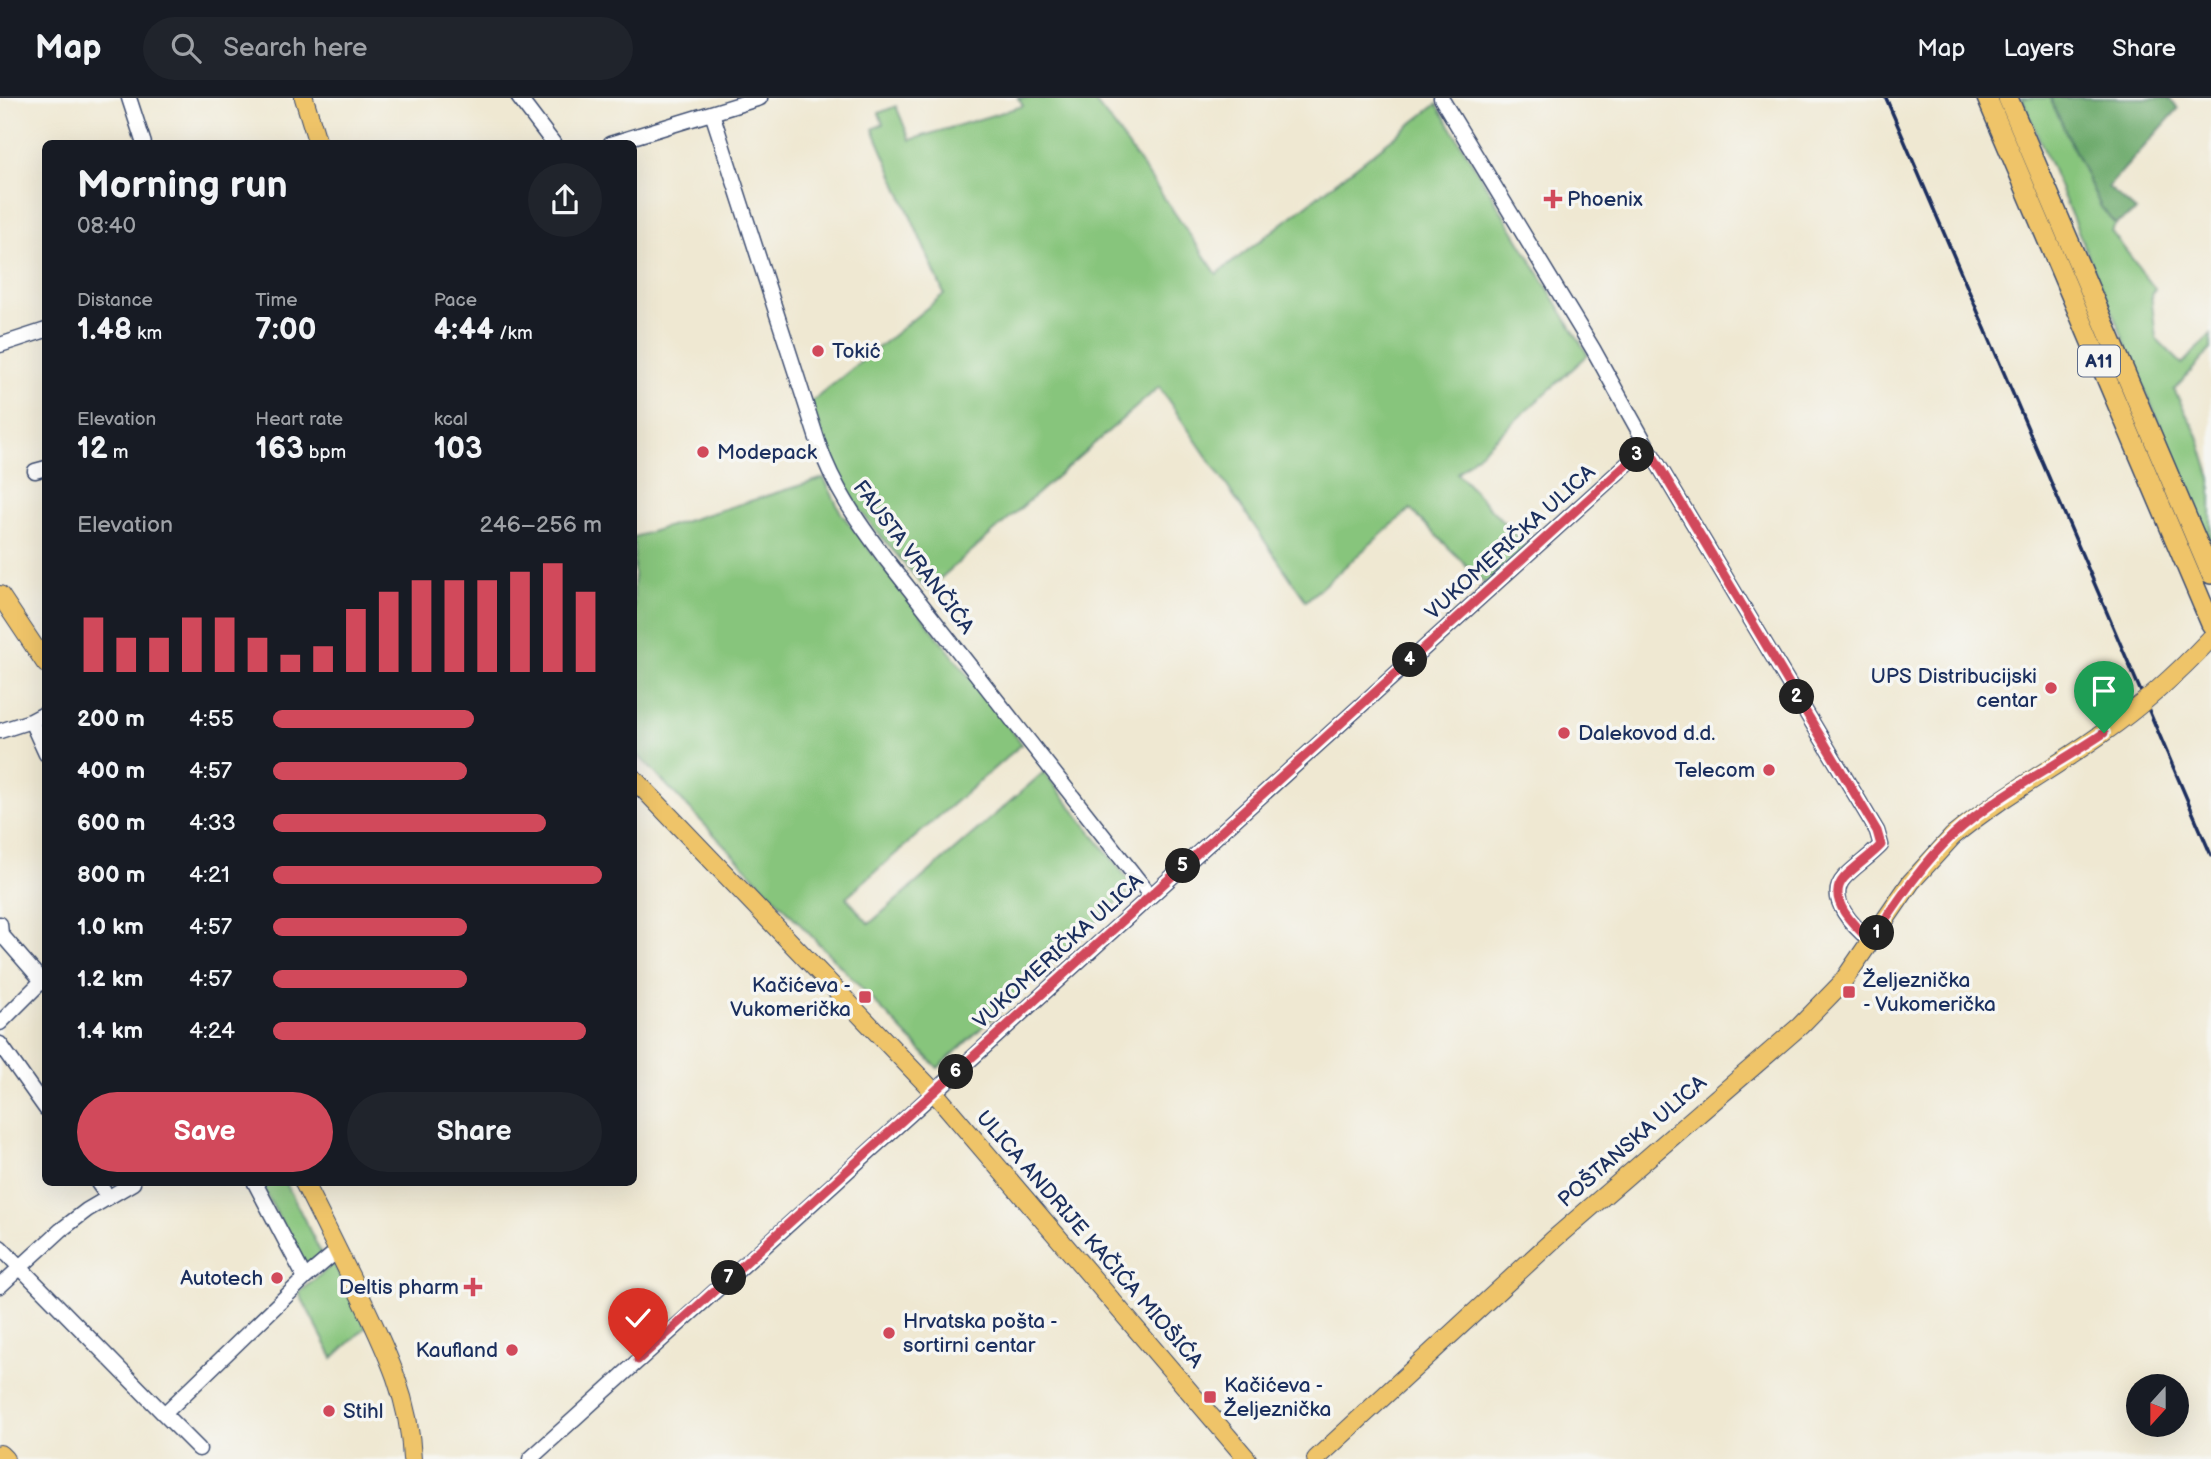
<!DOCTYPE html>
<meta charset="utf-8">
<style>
:root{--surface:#171b24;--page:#20242c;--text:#f1f3f6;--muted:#9ea1a6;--line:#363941;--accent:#d1495b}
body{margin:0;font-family:"Balsamiq Sans",sans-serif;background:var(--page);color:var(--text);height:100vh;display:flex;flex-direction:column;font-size:26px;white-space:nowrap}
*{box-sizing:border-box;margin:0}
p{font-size:23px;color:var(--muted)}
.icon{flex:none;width:38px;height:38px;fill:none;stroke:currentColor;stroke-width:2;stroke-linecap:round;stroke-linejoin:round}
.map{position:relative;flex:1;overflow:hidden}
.panel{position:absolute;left:42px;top:42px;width:595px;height:1046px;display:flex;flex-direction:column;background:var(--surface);border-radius:10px;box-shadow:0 7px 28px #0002}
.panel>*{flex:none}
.needle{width:46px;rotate:201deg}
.controls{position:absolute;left:2126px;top:1276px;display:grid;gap:14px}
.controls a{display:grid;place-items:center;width:63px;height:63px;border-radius:50%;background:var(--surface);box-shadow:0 7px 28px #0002;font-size:35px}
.pin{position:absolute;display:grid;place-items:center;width:60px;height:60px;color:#fff;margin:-72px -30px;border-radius:50% 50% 50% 0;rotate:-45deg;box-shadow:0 0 7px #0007}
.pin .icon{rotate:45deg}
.km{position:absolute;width:35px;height:35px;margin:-18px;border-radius:50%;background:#222;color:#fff;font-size:19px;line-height:35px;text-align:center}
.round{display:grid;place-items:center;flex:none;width:74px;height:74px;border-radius:37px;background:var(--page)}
.headline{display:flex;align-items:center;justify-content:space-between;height:119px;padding:0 35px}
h1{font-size:38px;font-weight:800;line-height:52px}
.stats{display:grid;grid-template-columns:repeat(3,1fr);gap:10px;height:119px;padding:7px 35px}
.stats div{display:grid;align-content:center}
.stats b{font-size:30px;font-weight:800}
.stats small{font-size:19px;font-weight:400}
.stats p{font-size:19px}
.chart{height:196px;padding:14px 35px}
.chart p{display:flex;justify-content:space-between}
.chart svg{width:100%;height:126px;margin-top:7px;stroke:var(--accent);stroke-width:6}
.button{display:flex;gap:14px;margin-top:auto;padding:14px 35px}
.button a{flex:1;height:80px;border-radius:42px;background:var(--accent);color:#fff;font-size:28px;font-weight:800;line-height:80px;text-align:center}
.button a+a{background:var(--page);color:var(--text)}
ul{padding:0 35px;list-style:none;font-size:23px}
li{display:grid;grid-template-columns:112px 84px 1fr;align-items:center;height:52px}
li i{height:18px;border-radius:9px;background:var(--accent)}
header{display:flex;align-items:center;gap:42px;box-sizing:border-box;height:98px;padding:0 35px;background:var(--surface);border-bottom:2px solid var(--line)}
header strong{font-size:33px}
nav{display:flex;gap:38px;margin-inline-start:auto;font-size:24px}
.search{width:490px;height:63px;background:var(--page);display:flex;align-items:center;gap:18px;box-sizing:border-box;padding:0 24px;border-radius:38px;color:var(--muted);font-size:26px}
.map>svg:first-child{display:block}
.green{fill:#87c57c;stroke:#517a6d;stroke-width:2}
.forest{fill:#6daa6c;stroke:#446c65;stroke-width:2}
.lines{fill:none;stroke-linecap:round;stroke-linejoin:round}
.minor-casing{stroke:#3b4b6f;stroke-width:17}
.major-casing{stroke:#3b4b6f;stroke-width:20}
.highway-casing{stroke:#3b4b6f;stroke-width:22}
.minor{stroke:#fff;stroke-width:14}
.major{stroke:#efc469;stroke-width:18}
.highway{stroke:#efc469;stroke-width:19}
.rail{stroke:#1b2f5e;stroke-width:3.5}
.major-bridge-casing{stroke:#3b4b6f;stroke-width:20;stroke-linecap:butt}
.major-bridge{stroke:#efc469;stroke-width:18}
.route-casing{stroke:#fff;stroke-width:14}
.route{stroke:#d1495b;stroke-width:9}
.poi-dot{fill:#d1495b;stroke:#f6f6f2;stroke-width:2.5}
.labels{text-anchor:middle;stroke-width:7;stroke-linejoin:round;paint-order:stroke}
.shield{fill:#f6f6f2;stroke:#5d6b8a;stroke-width:2}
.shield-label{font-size:19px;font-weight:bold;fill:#1b2f5e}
.poi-label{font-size:21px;fill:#1b2f5e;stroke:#f6f6f2;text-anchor:start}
.street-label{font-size:21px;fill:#1b2f5e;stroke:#f6f6f2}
</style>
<header>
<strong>Map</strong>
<div class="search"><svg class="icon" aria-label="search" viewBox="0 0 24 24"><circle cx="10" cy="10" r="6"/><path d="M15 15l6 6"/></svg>Search here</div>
<nav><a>Map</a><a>Layers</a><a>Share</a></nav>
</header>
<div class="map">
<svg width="2211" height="1361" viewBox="0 0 2211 1361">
<rect width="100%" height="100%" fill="#f6f6f2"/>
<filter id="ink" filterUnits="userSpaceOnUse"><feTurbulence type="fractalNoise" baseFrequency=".0143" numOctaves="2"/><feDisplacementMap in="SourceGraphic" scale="14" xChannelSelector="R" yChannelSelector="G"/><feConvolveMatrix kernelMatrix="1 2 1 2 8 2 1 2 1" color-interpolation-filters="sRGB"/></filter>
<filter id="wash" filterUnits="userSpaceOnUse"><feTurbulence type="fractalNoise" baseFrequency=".00686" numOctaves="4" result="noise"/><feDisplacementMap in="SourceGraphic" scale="28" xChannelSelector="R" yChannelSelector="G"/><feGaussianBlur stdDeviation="1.57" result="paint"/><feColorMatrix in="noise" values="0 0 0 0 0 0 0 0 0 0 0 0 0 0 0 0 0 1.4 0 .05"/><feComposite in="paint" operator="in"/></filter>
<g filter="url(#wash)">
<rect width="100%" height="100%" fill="#efe8d2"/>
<!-- green -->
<path class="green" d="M1018,0H1092L1115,29L1217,176L1437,6L1588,257L1457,375L1527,449L1485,486L1410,411L1306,503L1159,289L927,492L872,428L843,388L810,305L944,196L873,31L883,26L879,15L896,8L910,42L1023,8Z
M2022,0H2050L2101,109L2116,126L2111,133L2155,191L2151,196L2156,240L2182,266L2211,236V251L2174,292L2198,338L2211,381V449Z
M824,380L841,415L1022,646L846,799L869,826L1044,674L1134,789L938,970L634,653V439Z
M260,1085H286L322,1157L311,1167L303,1164Z
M334,1165L366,1229L333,1260L299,1195Z"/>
<!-- forest -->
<path class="forest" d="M2050,0H2169L2178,11L2108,89L2136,113L2116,126L2101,109Z"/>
</g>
<g filter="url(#ink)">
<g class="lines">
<!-- minor casing -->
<g class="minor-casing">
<path id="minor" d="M129,0L144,46
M519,0L554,46
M1441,0L1593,251L1647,348L1877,733L1881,747C1870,759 1855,768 1844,780C1825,801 1855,830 1871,843
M712,15L819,347C834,390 858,424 885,460L1150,797
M610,46L760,0
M0,247L46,232
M35,373L46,370
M31,623L46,656
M0,633L31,623L46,615
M0,826L1,836L42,883
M0,925L46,879
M0,946L46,1011
M98,1085L108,1099
M255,1085L305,1180
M0,1149L164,1316L305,1180L338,1152
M0,1188L61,1132L87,1112L133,1085
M164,1316L199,1351
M530,1361L1647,348"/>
</g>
<!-- major casing -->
<g class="major-casing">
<path id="major" d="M304,0L318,46
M0,497L46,566
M634,681L934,994L1247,1361
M304,1085C324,1124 343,1163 362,1202C387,1254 410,1302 412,1361
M0,1356L5,1361
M1316,1361L1553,1142L1800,928L1841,886L1911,784L1953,738"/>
</g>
<!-- highway casing -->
<g class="highway-casing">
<path id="highway" d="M1987,0L2211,526
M2008,0L2211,476"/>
</g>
<!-- minor -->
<use href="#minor" class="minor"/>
<!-- major -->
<use href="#major" class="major"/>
<!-- highway -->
<use href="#highway" class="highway"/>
<!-- rail -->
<path class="rail" d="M1886,0L2211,757"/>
<!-- major-bridge casing -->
<g class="major-bridge-casing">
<path id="major-bridge" d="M1953,738C2000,699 2053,671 2103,635C2143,607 2178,575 2211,540"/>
</g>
<!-- major-bridge -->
<use href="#major-bridge" class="major-bridge"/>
</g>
</g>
<g class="lines" filter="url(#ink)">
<!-- route casing -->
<g class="route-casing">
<path id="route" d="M638,1262L1647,348L1877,733L1881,747C1870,759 1855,768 1844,780C1825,801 1855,829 1871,843C1896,806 1920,768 1953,737C1998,696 2054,669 2104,635"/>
</g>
<!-- route -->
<use href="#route" class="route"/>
</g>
<!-- markers -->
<g class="poi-dot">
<path d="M1549.5 90.5h7v7h7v7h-7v7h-7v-7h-7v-7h7z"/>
<circle cx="818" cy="253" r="7"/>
<circle cx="703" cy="354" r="7"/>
<circle cx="2051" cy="590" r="7"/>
<circle cx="1564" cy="635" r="7"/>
<circle cx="1769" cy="672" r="7"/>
<rect x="1842" y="887" width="14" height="14" rx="3.5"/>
<rect x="858" y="892" width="14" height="14" rx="3.5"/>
<circle cx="277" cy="1180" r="7"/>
<path d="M469.5 1178.5h7v7h7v7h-7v7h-7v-7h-7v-7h7z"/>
<circle cx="889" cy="1235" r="7"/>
<circle cx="512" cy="1252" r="7"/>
<rect x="1203" y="1292" width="14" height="14" rx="3.5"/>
<circle cx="329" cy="1313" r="7"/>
</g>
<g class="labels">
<!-- shield labels -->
<rect class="shield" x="2078" y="247.5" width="42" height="31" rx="5"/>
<g class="shield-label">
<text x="2099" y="270">A11</text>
</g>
<!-- poi labels -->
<g class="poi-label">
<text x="1567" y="108">Phoenix</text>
<text x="832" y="260">Tokić</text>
<text x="717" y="361">Modepack</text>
<text x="2037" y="585" text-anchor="end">UPS Distribucijski<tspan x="2037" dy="24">centar</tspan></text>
<text x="1578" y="642">Dalekovod d.d.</text>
<text x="1755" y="679" text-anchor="end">Telecom</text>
<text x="1863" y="889">Željeznička<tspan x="1863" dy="24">- Vukomerička</tspan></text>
<text x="851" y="894" text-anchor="end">Kačićeva -<tspan x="851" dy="24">Vukomerička</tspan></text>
<text x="263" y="1187" text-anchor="end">Autotech</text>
<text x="459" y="1196" text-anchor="end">Deltis pharm</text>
<text x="903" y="1230">Hrvatska pošta -<tspan x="903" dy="24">sortirni centar</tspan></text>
<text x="498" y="1259" text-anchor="end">Kaufland</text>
<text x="1224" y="1294">Kačićeva -<tspan x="1224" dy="24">Željeznička</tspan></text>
<text x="343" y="1320">Stihl</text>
</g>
<!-- street labels -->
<g class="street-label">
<text transform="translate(1510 444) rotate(-42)" y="7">VUKOMERIČKA ULICA</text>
<text transform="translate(914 459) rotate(53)" y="7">FAUSTA VRANČIĆA</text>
<text transform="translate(1058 853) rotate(-42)" y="7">VUKOMERIČKA ULICA</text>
<text transform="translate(1632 1043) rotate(-41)" y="7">POŠTANSKA ULICA</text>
<text transform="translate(1090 1141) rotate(49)" y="7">ULICA ANDRIJE KAČIĆA MIOŠIĆA</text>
</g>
</g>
</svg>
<div class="controls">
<a><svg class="needle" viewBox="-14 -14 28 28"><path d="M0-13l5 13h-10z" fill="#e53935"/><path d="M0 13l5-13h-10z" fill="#9ea1a6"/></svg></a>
</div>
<div class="pin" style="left:2104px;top:635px;background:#1e9e55"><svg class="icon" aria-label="arrive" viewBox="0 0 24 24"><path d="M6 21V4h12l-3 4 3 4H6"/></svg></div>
<div class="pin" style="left:638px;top:1262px;background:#d93025"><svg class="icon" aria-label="check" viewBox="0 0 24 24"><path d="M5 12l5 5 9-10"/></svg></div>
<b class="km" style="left:1877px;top:835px">1</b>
<b class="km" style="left:1797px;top:599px">2</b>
<b class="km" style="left:1637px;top:357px">3</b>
<b class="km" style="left:1410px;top:562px">4</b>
<b class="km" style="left:1183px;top:768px">5</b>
<b class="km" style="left:956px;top:974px">6</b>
<b class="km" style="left:729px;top:1180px">7</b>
<section class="panel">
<div class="headline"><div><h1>Morning run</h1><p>08:40</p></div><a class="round"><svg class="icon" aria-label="share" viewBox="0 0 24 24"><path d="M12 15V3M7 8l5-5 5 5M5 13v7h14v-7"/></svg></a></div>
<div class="stats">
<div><p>Distance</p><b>1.48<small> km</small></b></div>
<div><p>Time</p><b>7:00</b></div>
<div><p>Pace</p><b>4:44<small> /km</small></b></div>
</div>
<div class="stats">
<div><p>Elevation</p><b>12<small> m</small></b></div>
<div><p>Heart rate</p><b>163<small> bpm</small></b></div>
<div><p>kcal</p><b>103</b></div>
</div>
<div class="chart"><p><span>Elevation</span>246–256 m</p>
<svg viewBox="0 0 160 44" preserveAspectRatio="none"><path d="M5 44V25M15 44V32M25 44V32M35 44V25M45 44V25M55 44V32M65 44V38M75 44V35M85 44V22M95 44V16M105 44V12M115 44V12M125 44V12M135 44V9M145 44V6M155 44V16"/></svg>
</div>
<ul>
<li><b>200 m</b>4:55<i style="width:61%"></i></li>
<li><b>400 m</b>4:57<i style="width:59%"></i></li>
<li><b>600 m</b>4:33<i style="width:83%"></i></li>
<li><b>800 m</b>4:21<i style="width:100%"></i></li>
<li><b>1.0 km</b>4:57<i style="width:59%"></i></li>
<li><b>1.2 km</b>4:57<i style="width:59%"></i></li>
<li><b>1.4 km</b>4:24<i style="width:95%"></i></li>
</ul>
<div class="button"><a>Save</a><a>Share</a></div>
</section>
</div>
